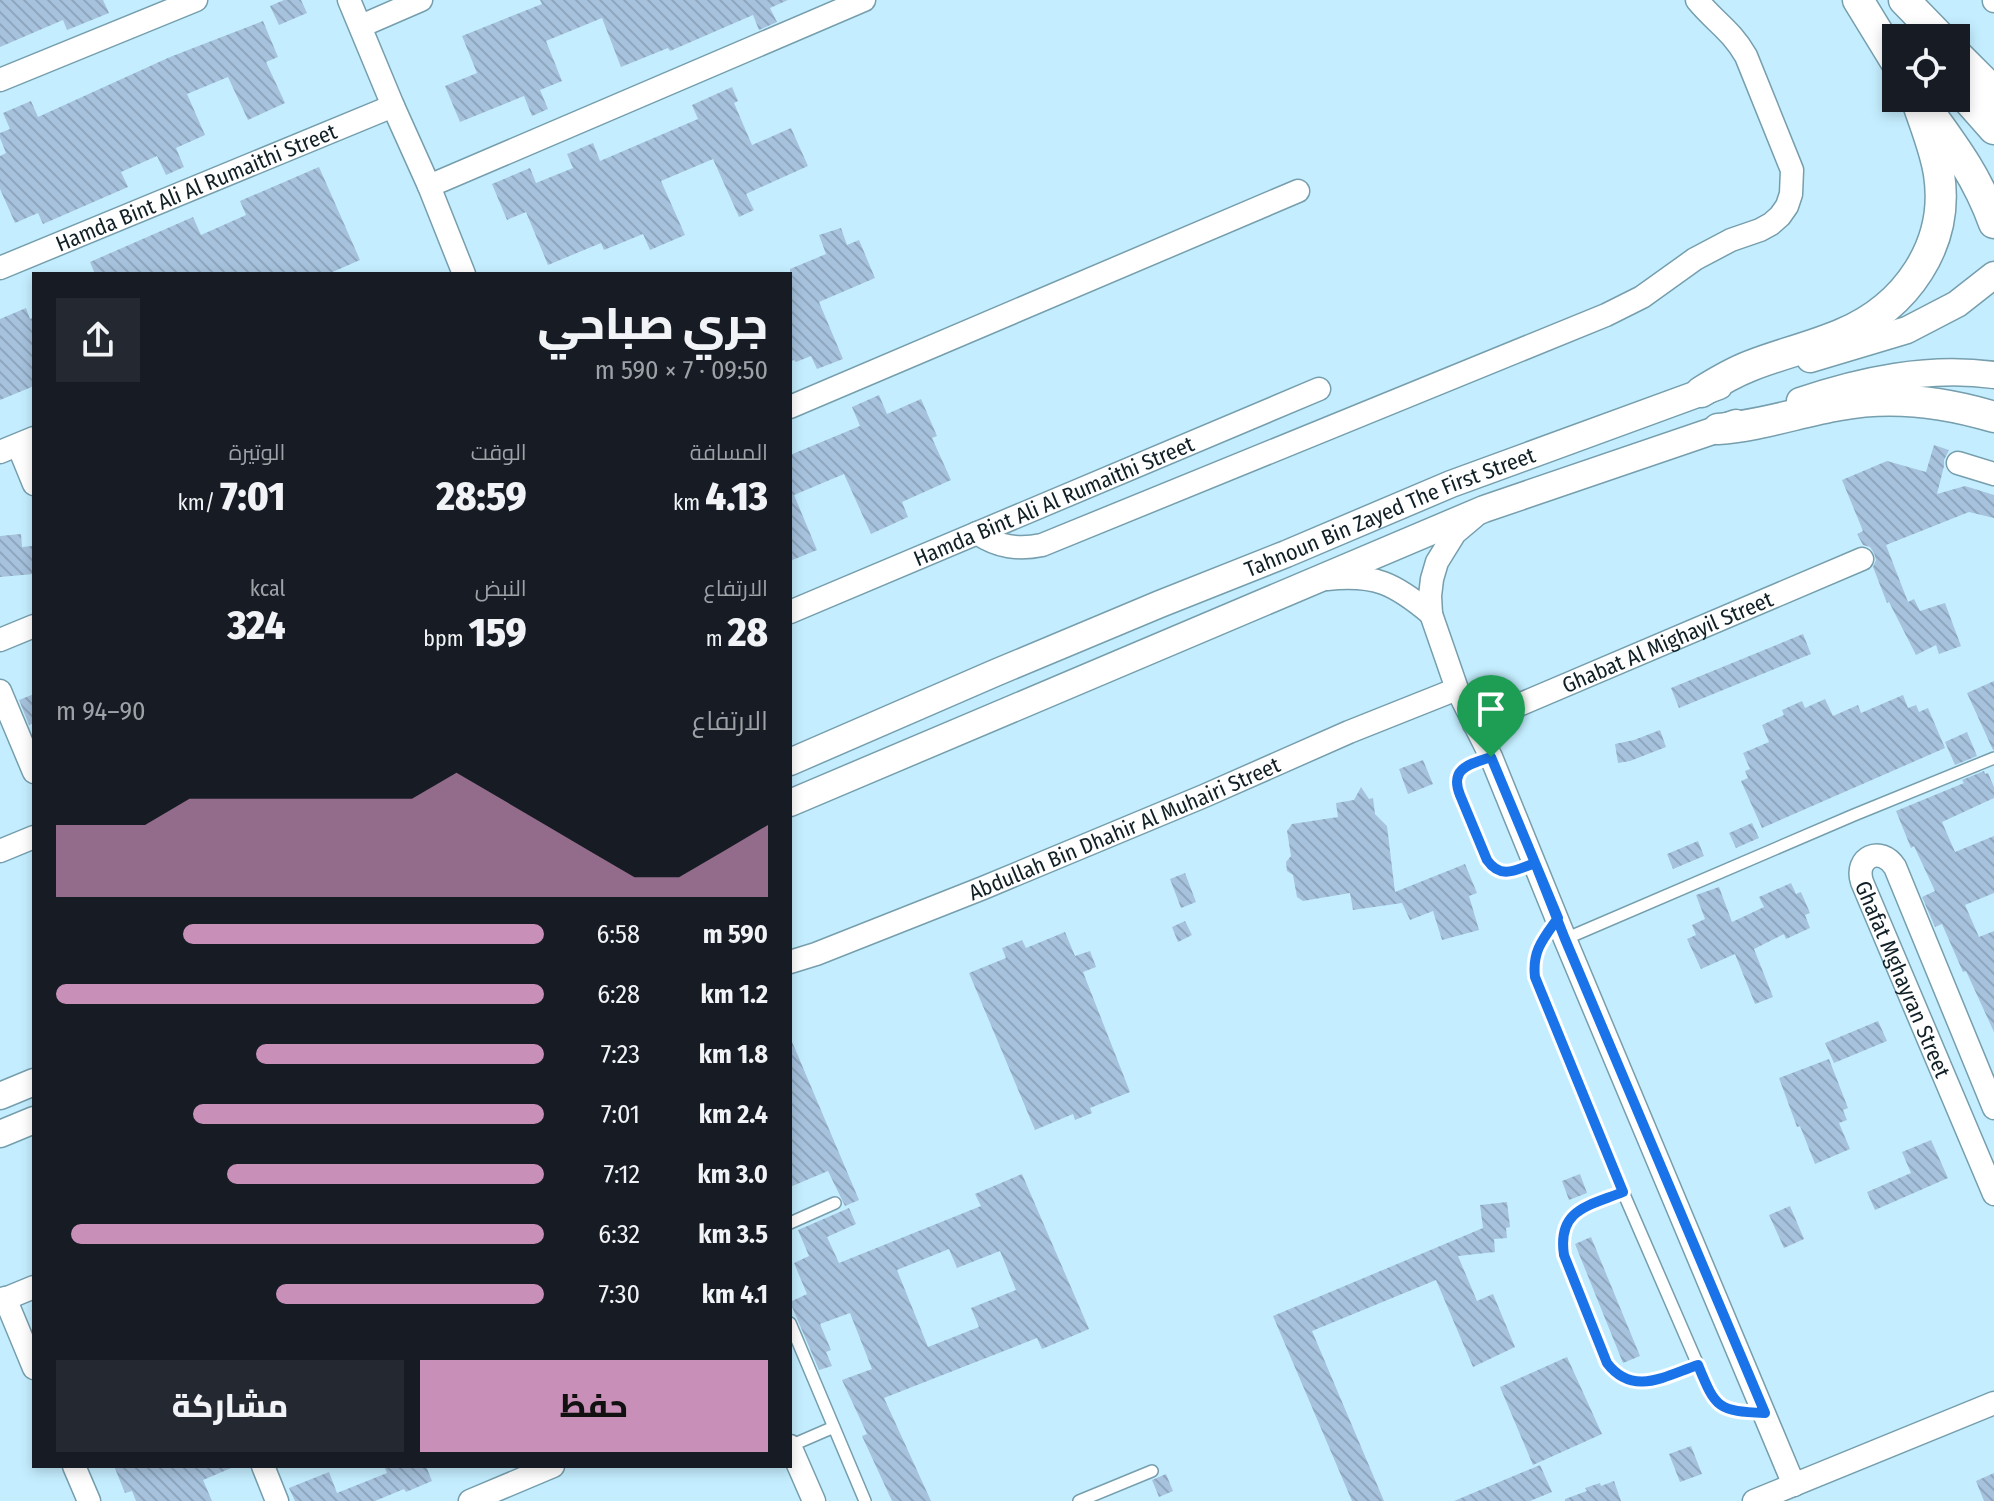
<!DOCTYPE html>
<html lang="ar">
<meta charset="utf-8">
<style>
:root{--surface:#171b24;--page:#242831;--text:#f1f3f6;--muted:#9ea1a6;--accent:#c88fb8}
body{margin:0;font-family:"Fira Sans Condensed",Cairo,sans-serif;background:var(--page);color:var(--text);direction:rtl;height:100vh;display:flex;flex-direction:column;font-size:30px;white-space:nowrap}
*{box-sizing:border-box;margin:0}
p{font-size:26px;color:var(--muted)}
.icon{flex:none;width:44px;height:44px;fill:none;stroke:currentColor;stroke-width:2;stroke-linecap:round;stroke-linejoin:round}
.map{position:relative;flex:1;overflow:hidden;direction:ltr}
.sheet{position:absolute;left:32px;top:272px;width:760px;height:1196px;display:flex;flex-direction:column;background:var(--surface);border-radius:0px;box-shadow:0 4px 12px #0003;direction:rtl}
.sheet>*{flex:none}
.buttons{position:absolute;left:1882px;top:24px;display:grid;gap:16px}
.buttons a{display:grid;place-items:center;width:88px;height:88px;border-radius:0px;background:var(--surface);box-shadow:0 4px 12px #0003;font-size:40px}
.pin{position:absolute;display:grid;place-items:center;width:68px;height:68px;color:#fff;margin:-82px -34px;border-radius:50% 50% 50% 0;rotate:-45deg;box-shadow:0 0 8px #0007}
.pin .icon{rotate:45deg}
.round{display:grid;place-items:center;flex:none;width:84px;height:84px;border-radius:0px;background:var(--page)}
.overview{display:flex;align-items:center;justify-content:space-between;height:136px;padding:0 24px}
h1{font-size:44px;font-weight:800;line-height:60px}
.figures{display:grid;grid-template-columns:repeat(3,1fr);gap:12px;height:136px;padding:8px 24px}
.figures div{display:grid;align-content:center}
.figures b{font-size:40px;font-weight:800}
.figures small{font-size:22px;font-weight:400}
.figures p{font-size:22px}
.chart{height:224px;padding:16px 24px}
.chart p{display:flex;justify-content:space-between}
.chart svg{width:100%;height:144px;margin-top:8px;fill:var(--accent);opacity:.7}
.cta{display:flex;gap:16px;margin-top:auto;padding:16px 24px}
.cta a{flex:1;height:92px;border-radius:0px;background:var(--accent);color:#111;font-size:32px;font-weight:800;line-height:92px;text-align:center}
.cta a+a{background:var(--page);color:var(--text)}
ul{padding:0 24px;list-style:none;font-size:26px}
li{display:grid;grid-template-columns:128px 96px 1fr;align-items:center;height:60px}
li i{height:20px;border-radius:10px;background:var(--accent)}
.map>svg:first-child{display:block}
.building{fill:url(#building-back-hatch);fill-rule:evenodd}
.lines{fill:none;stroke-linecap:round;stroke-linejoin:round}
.service-casing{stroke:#769ead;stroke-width:14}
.minor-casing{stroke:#769ead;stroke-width:25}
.tertiary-casing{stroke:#769ead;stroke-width:29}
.secondary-casing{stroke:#769ead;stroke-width:33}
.service{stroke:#fff;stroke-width:11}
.minor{stroke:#fff;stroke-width:22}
.tertiary{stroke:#fff;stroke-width:26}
.secondary{stroke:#fff;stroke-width:30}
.route-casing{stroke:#fff;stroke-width:16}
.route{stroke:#1a73e8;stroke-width:10}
.labels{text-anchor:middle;stroke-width:6;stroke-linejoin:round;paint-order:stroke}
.street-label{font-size:22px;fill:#102026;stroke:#e6f7fd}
</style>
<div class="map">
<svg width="1994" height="1501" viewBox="0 0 1994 1501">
<defs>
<pattern id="building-back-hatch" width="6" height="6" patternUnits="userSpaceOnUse" patternTransform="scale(2)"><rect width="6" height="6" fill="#a6c2dd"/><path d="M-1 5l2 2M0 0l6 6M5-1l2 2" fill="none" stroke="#8ea6be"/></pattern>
</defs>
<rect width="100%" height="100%" fill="#c4eeff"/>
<!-- building -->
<path class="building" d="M0,0H103L109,13L67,30L63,20L0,47Z
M284,0H301L307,13L279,25L270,6Z
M540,0H788L770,8L777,22L759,30L753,15L670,51L668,48L621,67L602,18L546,41L562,81L540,90L548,109L532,116L524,96L460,122L445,86L477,73L462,36L542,4Z
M263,21L278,57L266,62L285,103L248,120L228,77L187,94L205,135L176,148L184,167L166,175L157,156L121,172L128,187L43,224L38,213L15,223L0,189V156L6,153L0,138V133L10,129L3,113L31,101L38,117L170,57Z
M732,87L738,101L734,103L752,145L791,128L808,166L746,194L754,210L739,217L713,159L661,181L685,235L650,250L643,234L604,250L601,243L548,265L526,212L507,220L492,184L530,168L536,183L573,168L567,154L593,143L600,161L698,119L692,105Z
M319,167L360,260L328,274H95L90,262L193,217L201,235L246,215L240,201Z
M841,228L847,245L859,240L875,278L819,302L843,359L817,369L811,356L796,362L794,360L790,361V269L826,254L819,235Z
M26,308L30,319L34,317V386L0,400V319Z
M879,395L887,414L921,399L937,436L932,438L951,480L902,502L908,517L871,534L844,474L794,495L817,550L790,561V455L860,426L852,407Z
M1934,445L1949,450L1944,460V466L1937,494L1965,486L1994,495V518L1969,512L1886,545L1908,602L1914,599L1920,611L1945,603L1961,646L1939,654L1936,645L1916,655L1889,602L1887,603L1873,567L1876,560L1874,553L1870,547L1863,545L1857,534L1863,531L1842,480L1887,461L1926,472Z
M21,534L22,547L32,546L34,574L0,577V536Z
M1803,634L1811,654L1679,708L1671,688Z
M1994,681V750H1993L1967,693Z
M34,694V723L29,725L19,700Z
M1903,695L1908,708L1916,705L1919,712L1928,708L1945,748L1762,828L1741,781L1748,778L1745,771L1750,769L1743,753L1769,742L1762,725L1784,715L1782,710L1802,701L1805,708L1825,699L1833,716L1858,705L1861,713Z
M1660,730L1666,747L1630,761L1618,763L1615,744L1634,740Z
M1967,732L1977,756L1955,765L1945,742Z
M1423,760L1433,784L1408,794L1399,769Z
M1984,771L1985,774L1988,773L1994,787V798L1942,822L1955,852L1994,836V893L1965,905L1979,937L1994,931V1032L1966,971L1963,972L1942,924L1935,927L1922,897L1935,891L1914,846L1911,848L1896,811L1964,783L1962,780Z
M1361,787L1369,799L1373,798L1375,814L1387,826L1395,892L1465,864L1477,893L1469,896L1479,930L1442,940L1433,911L1410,920L1402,903L1353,910L1350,893L1303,901L1297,897L1293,875L1287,871L1286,862L1291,856L1287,831L1292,824L1338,817L1336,803L1354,800Z
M1752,823L1759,838L1736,848L1729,833Z
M1698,841L1704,856L1673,869L1667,854Z
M1185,873L1196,902L1181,908L1170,879Z
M1791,883L1796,894L1801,892L1810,913L1805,915L1810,928L1786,939L1784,934L1754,949L1773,997L1755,1004L1735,954L1701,969L1687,939L1696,935L1692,925L1705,919L1696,895L1719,887L1732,922L1764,907L1759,897Z
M1185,921L1192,935L1178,942L1172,927Z
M1065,932L1075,956L1090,951L1096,967L1083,972L1130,1092L1090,1108L1092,1113L1075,1120L1073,1114L1035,1130L969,973L1006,958L1002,948L1022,940L1026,948Z
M1878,1021L1887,1041L1834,1063L1825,1043Z
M790,1037L859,1200L845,1206L828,1171L790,1187Z
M1829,1059L1848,1108L1843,1110L1847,1120L1839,1123L1850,1149L1815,1164L1800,1126L1797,1127L1779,1078Z
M1931,1140L1948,1178L1875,1210L1867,1192L1911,1173L1902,1152Z
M1022,1174L1089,1329L1042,1349L1037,1338L884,1398L931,1501H892L862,1436L867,1434L842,1380L872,1369L850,1313L820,1324L831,1350L826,1352L832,1366L819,1370L790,1302L807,1294L794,1263L809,1256L798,1230L849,1208L856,1224L827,1237L839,1263L981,1206L975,1194ZM949,1249L957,1268L1000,1251L1016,1290L971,1308L979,1327L928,1347L897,1270Z
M1580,1174L1587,1193L1569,1200L1562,1181Z
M1507,1202L1510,1227L1506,1228L1507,1238L1494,1239L1495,1252L1458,1256L1477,1301L1493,1294L1515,1347L1473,1367L1436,1280L1312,1331L1384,1501H1352L1273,1316L1483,1228L1480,1205Z
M1790,1206L1804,1239L1784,1248L1769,1215Z
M1591,1237L1640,1356L1623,1363L1575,1244Z
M1567,1357L1602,1434L1533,1465L1500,1387Z
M1691,1446L1702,1474L1680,1482L1669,1454Z
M1540,1465L1552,1492L1530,1501H1454Z
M114,1466H236L203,1480L212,1501H136L132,1491L125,1493Z
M384,1466H426L432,1481L406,1492L404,1489L375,1501H295L289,1488L329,1472L337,1493L387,1473Z
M1994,1473V1501H1984L1976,1481Z
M1166,1474L1173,1491L1159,1497L1152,1480Z
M1614,1481L1621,1501H1565V1499L1587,1491L1585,1488L1600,1483L1601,1486Z"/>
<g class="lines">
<!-- service casing -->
<g class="service-casing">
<path id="service" d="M1491,757C1470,764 1450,768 1460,795L1487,860C1501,880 1516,870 1535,863
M1557,919C1543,939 1532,951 1535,977L1623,1192L1711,1395C1725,1413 1744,1412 1765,1413
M1565,939L1854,815L1994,758
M1623,1192C1589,1206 1557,1209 1564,1255L1607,1363C1633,1397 1665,1376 1698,1365
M790,1223L835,1203
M790,1323L865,1501
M790,1446L834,1427
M1079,1501L1152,1471"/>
</g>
<!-- minor casing -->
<g class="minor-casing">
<g id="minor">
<path d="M349,0L393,106L429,186L464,274"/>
<path d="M1994,0V1"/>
<path d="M361,26L421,0"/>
<path d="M0,80L196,0"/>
<path d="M429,186L864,0"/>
<path id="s1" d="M0,268L393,106"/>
<path d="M790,407L1298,191"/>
<path d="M18,445L34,484"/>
<path d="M0,452L34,438"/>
<path d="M1958,463L1994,474"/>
<path d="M1474,517L1455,533L1437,562L1432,579L1430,596L1431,614L1457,689L1491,757L1565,939L1794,1485"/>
<path d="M977,533C998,547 1018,550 1042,545L1606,315L1642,297L1695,259L1731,240L1760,230L1771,224L1780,216L1787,206L1791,194L1792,170L1746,56C1731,30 1715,22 1697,0"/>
<path d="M1327,579C1375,574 1394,583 1431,614"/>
<path id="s2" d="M790,612L1319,389"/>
<path d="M0,640L34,626"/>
<path d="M0,691L34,772"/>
<path id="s3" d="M1474,724L1862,559"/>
<path d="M0,851L34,837"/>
<path id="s4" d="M790,962L816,954L983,888L1204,796L1349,732L1457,689"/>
<path id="s5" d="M1994,1108L1895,867C1881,845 1854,857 1862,882L1994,1194"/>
<path d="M5,1298L34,1368"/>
<path d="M0,1301L34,1287"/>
<path d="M790,1446L814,1501"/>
<path d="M74,1466L89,1501"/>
<path d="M263,1466L277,1501"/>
<path d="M470,1501L553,1466"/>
<path d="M1754,1501L1994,1403"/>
</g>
</g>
<!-- tertiary casing -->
<g class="tertiary-casing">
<g id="tertiary">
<path d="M1810,359L1907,330L1957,304L1994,275"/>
<path d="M1800,401C1862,380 1928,366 1994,375"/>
<path id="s6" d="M790,762L995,673L1160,604L1286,554L1451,484L1719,386"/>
<path d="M790,803L1484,509L1736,423"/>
<path d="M0,1096L34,1082"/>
<path d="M0,1134L34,1120"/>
</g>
</g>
<!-- secondary casing -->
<g class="secondary-casing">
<path id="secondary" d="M1858,0L1896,62
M1904,0L1941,38
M1956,54L1994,92
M1956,86L1994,129
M1930,113C1957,150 1978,179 1994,223
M1701,392C1717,382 1732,373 1750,366C1780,354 1812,347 1842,334C1906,307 1950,245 1939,174C1935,148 1924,123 1916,98
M1718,429C1760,426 1799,412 1840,405C1892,395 1944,402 1994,417"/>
</g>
<!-- service -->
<use href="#service" class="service"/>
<!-- minor -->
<use href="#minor" class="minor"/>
<!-- tertiary -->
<use href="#tertiary" class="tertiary"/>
<!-- secondary -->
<use href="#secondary" class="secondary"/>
</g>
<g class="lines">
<!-- route casing -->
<g class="route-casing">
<path id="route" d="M1491,757L1558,918C1543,939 1532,951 1535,977L1623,1192C1589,1206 1557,1209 1564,1255L1607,1363C1633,1397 1665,1376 1698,1365C1716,1409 1718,1411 1765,1413L1565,939L1535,863C1516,870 1501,880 1487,860L1460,795C1449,768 1470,764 1491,757"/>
</g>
<!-- route -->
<use href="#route" class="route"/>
</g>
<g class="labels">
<!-- street labels -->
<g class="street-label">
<text dy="8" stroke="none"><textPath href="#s1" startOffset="212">Hamda Bint Ali Al Rumaithi Street</textPath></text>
<text dy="8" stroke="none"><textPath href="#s2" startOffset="286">Hamda Bint Ali Al Rumaithi Street</textPath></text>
<text dy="8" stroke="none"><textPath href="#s6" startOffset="650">Tahnoun Bin Zayed The First Street</textPath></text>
<text dy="8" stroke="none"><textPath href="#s3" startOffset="210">Ghabat Al Mighayil Street</textPath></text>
<text dy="8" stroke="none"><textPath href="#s4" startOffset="360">Abdullah Bin Dhahir Al Muhairi Street</textPath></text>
<text dy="8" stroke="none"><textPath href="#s5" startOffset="424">Ghafat Mghayran Street</textPath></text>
</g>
</g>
</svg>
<div class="buttons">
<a><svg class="icon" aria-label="locate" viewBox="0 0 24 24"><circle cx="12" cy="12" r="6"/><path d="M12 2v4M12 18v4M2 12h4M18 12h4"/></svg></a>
</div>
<div class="pin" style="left:1491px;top:757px;background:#1e9e55"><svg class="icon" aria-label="arrive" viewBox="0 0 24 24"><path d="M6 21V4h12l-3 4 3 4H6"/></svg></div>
<section class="sheet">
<div class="overview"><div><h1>جري صباحي</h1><p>09:50 · 7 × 590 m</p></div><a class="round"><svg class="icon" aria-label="share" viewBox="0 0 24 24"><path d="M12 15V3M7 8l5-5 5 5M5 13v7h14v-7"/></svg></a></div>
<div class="figures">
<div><p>المسافة</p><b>4.13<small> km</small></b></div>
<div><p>الوقت</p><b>28:59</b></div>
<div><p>الوتيرة</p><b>7:01<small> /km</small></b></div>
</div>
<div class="figures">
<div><p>الارتفاع</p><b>28<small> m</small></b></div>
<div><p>النبض</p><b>159<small> bpm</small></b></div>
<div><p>kcal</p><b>324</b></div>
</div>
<div class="chart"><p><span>الارتفاع</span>90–94 m</p>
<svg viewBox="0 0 160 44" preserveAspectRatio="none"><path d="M0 44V22L10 22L20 22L30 14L40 14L50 14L60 14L70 14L80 14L90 6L100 14L110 22L120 30L130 38L140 38L150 30L160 22V44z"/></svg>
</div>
<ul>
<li><b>590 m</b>6:58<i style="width:74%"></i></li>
<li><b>1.2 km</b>6:28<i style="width:100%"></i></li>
<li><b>1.8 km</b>7:23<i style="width:59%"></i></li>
<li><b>2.4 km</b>7:01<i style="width:72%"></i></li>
<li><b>3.0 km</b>7:12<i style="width:65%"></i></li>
<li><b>3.5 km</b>6:32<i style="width:97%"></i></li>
<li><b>4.1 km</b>7:30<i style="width:55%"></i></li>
</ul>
<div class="cta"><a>حفظ</a><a>مشاركة</a></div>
</section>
</div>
